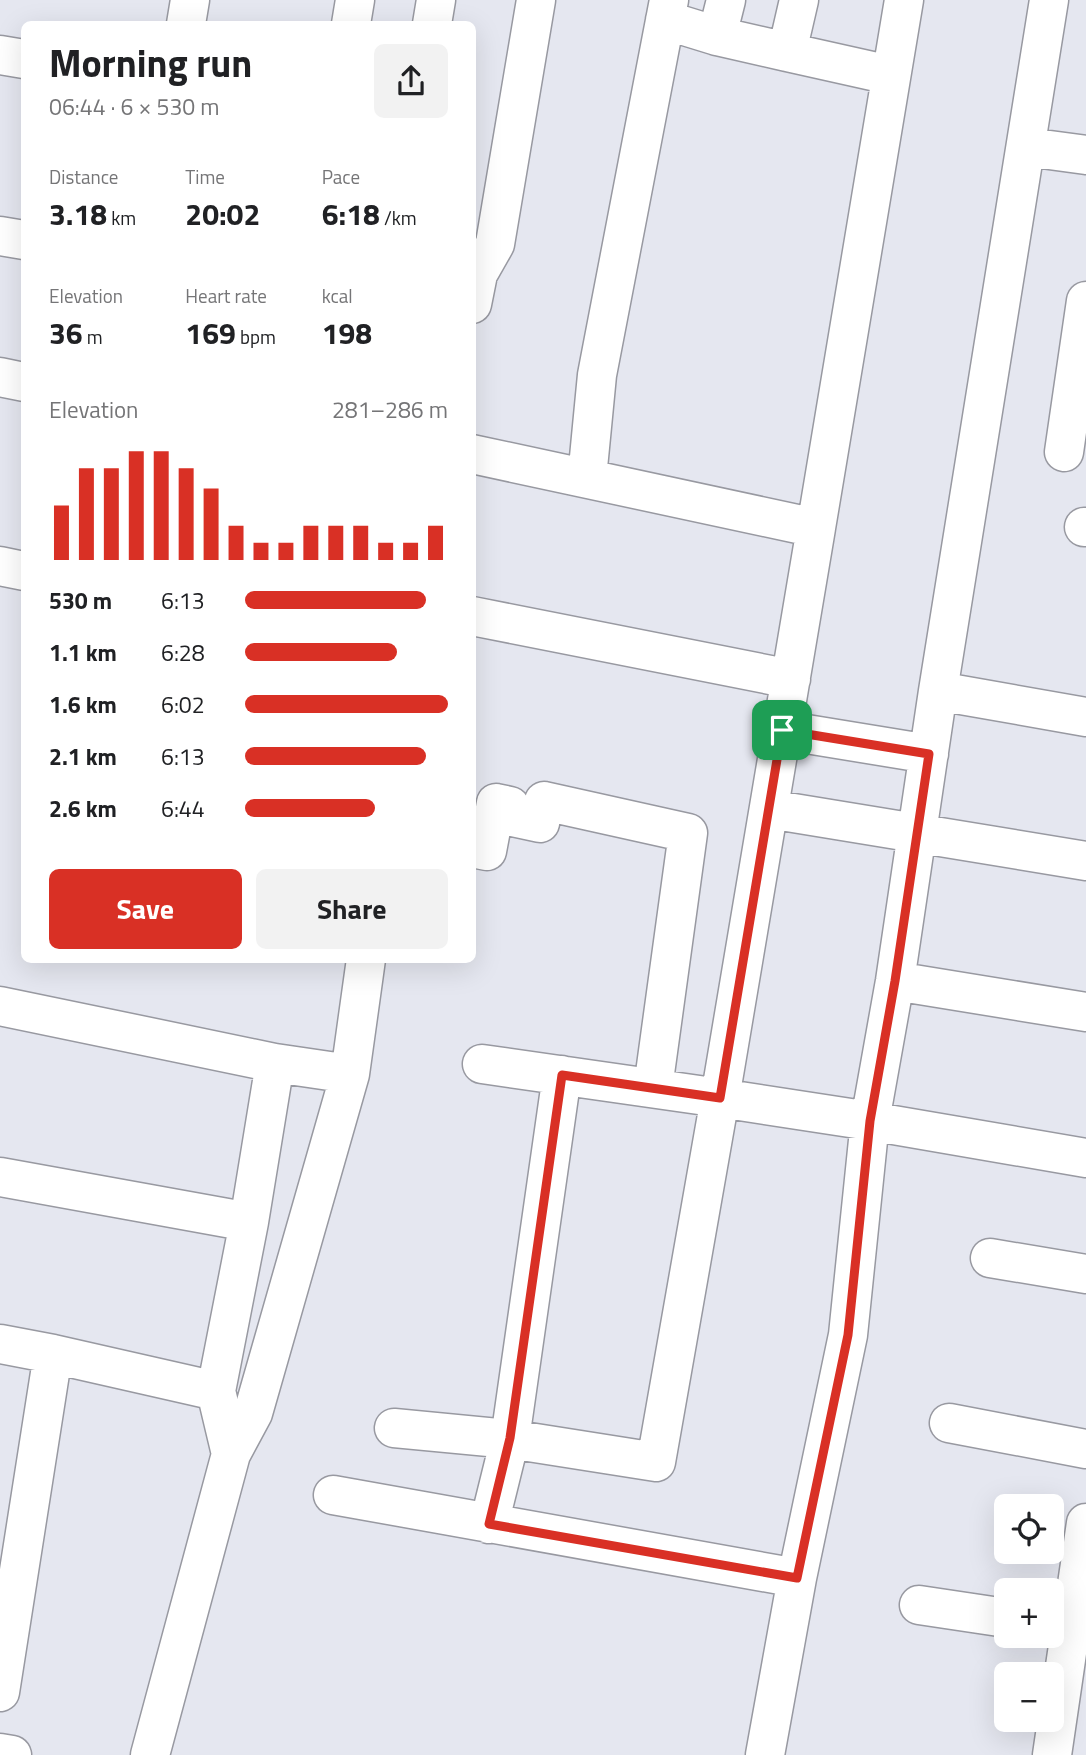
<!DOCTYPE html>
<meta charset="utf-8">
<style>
:root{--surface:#fff;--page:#f2f2f2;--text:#202124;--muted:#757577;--accent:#d93025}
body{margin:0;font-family:"Titillium Web",sans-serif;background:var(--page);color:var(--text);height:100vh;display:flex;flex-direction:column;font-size:26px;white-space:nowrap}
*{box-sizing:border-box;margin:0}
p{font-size:23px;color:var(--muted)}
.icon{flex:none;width:38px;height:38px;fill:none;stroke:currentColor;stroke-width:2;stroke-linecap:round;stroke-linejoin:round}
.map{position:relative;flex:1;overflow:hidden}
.panel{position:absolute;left:21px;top:21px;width:455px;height:942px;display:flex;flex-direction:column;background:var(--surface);border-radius:10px;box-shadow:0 7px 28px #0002}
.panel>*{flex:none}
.controls{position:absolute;left:994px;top:1494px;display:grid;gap:14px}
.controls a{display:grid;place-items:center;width:70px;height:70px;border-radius:10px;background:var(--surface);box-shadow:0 7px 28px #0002;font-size:35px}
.pin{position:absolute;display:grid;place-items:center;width:60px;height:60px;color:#fff;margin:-30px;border-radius:14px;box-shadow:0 4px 10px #0006}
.round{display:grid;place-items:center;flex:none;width:74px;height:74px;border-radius:10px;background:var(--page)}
.head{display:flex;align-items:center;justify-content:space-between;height:119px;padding:0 28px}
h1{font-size:38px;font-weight:700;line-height:52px}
.metrics{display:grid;grid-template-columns:repeat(3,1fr);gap:10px;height:119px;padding:7px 28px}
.metrics div{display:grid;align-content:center}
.metrics b{font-size:30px;font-weight:700}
.metrics small{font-size:19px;font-weight:400}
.metrics p{font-size:19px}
.chart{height:196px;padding:14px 28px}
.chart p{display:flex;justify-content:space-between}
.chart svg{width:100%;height:126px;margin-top:7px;stroke:var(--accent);stroke-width:6}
.action{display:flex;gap:14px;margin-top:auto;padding:14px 28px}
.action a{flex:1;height:80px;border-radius:10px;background:var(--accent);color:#fff;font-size:28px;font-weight:700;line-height:80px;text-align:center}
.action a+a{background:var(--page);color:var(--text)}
ul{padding:0 28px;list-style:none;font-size:23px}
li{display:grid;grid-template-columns:112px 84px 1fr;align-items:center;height:52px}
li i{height:18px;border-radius:9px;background:var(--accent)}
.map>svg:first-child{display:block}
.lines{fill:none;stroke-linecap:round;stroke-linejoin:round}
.minor-casing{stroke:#9899a1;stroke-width:41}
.minor{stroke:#fff;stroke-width:38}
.route-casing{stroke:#fff;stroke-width:14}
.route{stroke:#d93025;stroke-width:9}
</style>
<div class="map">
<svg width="1086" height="1755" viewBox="0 0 1086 1755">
<rect width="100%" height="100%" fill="#e5e7f0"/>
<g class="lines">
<!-- minor casing -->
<g class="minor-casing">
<path id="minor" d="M665,20L717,36L787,52L799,0
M186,24L190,0
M351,24L355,0
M432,24L436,0
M717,36L726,0
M787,52L890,75
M0,55L24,59
M1027,147L1086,155
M0,236L24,240
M472,304L478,274L495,244L536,0
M0,377L24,382
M1064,452L1086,301
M472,454L816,528L720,1098L482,1064
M587,478L597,375L669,0
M1084,527H1086
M816,528L904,0
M0,566L24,571
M472,616L791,679
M938,691L1086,717
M782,730L929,754
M769,809L1086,861
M472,848L487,851L496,803L510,806L508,816L540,823L544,801L688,833L653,1088
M895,981L1086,1012
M0,1006L275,1063L350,1074
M0,1177L249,1222
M990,1258L1086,1274
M0,1344L53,1354L216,1391
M949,1423L1086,1449
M394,1428L510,1439L656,1462L720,1098L870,1121L1086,1158
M231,1454L216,1391L249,1222L275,1063
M333,1495L797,1578
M489,1524L510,1439L562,1075
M919,1605L1006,1618
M0,1692L53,1354
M0,1753L12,1755
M150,1755L231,1454L253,1413L350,1074L366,959
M765,1755L797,1578L848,1335L870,1121L895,981L938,691L1049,0
M1052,1755L1086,1523"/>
</g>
<!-- minor -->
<use href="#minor" class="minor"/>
</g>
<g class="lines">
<!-- route casing -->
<g class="route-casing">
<path id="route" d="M782,730L929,754L895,981L870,1121L848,1335L797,1578L489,1524L510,1438L562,1075L720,1098Z"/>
</g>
<!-- route -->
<use href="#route" class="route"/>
</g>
</svg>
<div class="controls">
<a><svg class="icon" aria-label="locate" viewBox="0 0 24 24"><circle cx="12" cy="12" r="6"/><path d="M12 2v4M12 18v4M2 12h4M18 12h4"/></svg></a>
<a>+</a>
<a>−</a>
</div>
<div class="pin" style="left:782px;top:730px;background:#1e9e55"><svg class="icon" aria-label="arrive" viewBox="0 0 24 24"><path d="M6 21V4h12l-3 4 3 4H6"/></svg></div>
<section class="panel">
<div class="head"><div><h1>Morning run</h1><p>06:44 · 6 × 530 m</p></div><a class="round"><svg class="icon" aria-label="share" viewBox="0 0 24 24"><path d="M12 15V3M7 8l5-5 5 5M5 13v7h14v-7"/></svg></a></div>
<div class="metrics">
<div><p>Distance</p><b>3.18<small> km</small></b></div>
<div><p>Time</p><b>20:02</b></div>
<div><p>Pace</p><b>6:18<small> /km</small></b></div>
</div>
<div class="metrics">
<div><p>Elevation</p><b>36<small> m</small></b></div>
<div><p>Heart rate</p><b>169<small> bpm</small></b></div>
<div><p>kcal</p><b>198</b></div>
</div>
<div class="chart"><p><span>Elevation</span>281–286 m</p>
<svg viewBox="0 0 160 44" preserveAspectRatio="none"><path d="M5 44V25M15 44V12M25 44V12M35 44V6M45 44V6M55 44V12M65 44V19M75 44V32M85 44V38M95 44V38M105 44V32M115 44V32M125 44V32M135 44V38M145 44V38M155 44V32"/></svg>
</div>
<ul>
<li><b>530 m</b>6:13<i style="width:89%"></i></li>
<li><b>1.1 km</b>6:28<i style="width:75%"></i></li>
<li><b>1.6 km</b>6:02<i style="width:100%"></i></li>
<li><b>2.1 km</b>6:13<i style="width:89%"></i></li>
<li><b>2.6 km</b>6:44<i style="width:64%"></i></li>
</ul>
<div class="action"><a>Save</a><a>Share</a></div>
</section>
</div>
